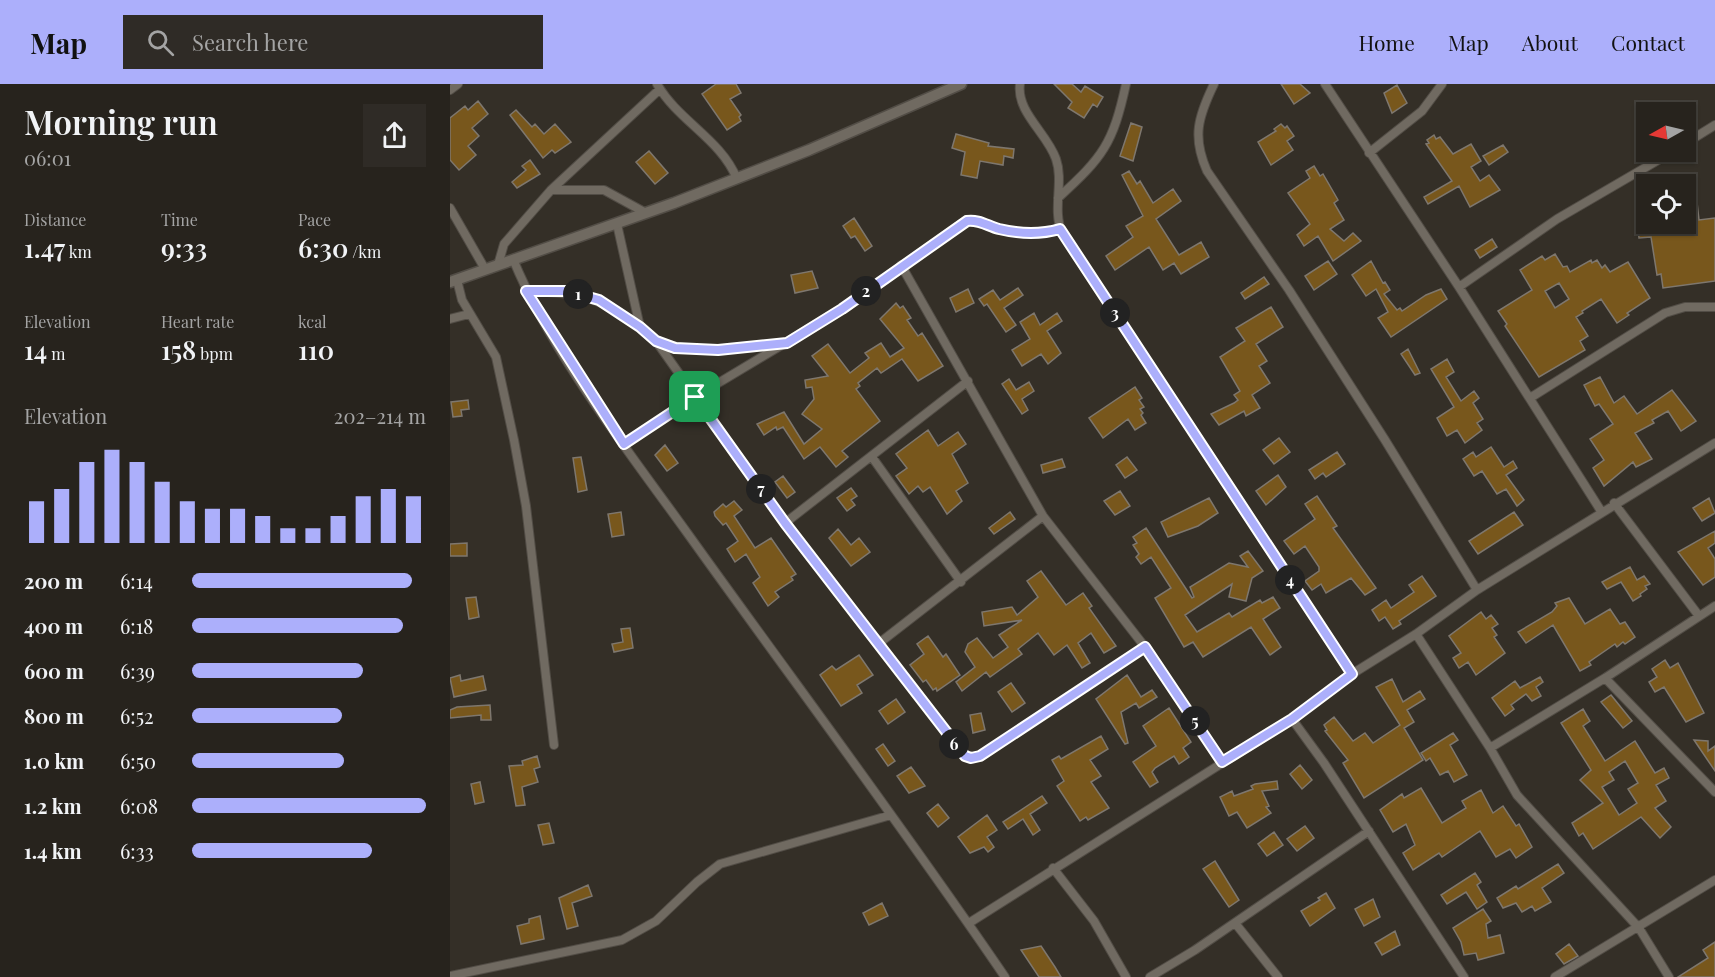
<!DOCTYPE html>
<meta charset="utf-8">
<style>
:root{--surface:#27231d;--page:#2f2b26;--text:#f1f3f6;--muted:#a4a4a4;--line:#43403b;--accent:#acaffb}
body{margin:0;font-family:"Playfair Display",serif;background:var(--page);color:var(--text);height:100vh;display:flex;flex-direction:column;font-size:22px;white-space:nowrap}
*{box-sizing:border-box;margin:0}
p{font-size:20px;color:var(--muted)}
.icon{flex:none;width:33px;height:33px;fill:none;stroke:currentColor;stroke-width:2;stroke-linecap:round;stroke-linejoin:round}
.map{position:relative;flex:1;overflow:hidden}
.drawer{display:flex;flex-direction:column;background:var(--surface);width:450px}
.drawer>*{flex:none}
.needle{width:39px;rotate:262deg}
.fabs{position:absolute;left:1186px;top:18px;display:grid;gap:12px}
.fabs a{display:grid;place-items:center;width:60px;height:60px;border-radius:0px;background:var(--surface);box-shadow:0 2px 4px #0004,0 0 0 2px var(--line);font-size:30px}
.pin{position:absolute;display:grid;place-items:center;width:51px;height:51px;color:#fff;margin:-26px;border-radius:12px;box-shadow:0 3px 9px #0006}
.km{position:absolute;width:30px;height:30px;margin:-15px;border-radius:50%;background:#222;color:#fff;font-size:16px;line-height:30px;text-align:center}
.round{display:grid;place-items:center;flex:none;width:63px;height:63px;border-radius:0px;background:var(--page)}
.head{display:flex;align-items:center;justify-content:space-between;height:102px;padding:0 24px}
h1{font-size:33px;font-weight:600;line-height:45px}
.figures{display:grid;grid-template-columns:repeat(3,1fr);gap:9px;height:102px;padding:6px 24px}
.figures div{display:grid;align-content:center}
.figures b{font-size:26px;font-weight:600}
.figures small{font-size:16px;font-weight:400}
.figures p{font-size:16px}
.chart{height:168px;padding:12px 24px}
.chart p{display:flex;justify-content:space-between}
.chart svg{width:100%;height:108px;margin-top:6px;stroke:var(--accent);stroke-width:6}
ul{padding:0 24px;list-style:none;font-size:20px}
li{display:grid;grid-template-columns:96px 72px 1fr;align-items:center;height:45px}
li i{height:15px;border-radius:8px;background:var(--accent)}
header{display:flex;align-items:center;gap:36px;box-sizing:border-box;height:84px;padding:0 30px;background:var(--accent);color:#111}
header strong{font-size:28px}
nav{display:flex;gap:33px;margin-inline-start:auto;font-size:21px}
.search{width:420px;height:54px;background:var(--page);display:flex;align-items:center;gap:15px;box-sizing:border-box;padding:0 21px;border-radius:0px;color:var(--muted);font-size:22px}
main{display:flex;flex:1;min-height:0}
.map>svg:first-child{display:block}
.building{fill:#78571c;stroke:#7e776e;stroke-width:1.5;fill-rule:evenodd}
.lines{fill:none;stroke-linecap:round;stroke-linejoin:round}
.minor-casing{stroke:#524d46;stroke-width:10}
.tertiary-casing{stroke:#524d46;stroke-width:13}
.minor{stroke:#706a61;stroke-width:8}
.tertiary{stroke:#706a61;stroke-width:10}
.route-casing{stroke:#fff;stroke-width:12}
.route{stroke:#acaffb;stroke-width:8}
</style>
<header>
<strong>Map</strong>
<div class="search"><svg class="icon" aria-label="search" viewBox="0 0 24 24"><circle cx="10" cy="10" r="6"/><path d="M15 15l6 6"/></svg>Search here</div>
<nav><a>Home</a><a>Map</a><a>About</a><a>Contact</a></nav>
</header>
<main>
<section class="drawer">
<div class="head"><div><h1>Morning run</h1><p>06:01</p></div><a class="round"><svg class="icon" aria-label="share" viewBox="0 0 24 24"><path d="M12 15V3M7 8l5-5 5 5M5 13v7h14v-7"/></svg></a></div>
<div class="figures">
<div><p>Distance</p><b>1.47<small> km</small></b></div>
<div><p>Time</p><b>9:33</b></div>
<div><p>Pace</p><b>6:30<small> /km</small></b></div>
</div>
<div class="figures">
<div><p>Elevation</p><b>14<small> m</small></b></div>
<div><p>Heart rate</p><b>158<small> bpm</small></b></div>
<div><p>kcal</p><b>110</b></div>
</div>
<div class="chart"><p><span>Elevation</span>202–214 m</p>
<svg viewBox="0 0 160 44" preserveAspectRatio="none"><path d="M5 44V27M15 44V22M25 44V11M35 44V6M45 44V11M55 44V19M65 44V27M75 44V30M85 44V30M95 44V33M105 44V38M115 44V38M125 44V33M135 44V25M145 44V22M155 44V25"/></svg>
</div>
<ul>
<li><b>200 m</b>6:14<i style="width:94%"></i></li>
<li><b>400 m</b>6:18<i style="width:90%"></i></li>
<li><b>600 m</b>6:39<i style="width:73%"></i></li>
<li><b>800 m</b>6:52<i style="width:64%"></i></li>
<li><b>1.0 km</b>6:50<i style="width:65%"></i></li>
<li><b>1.2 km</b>6:08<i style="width:100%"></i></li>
<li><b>1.4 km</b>6:33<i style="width:77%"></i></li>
</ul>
</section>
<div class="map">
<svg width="1265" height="893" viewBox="0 0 1265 893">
<rect width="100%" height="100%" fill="#342f27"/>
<!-- building -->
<path class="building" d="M266,0H286L291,9L280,15L291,31L289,33L291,37L277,46L252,10Z
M604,0H622L631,8L635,2L653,13L647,23L643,20L634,34L618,24L622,18Z
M831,0H850L860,9L844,20Z
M947,1L957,19L942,29L934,9Z
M28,17L38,30L22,44L29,52L18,62L26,71L9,86L0,76V34L15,22L18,26Z
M66,26L82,43L85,40L94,50L105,40L121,58L105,69L102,66L93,74L60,31Z
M681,39L692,43L683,77L670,72Z
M831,40L835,44L837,42L844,52L837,57L843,66L821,81L808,58L826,47L824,45Z
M506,50L539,59L538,62L564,65L563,74L554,72L553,81L530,77L527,94L511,91L515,68L502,64Z
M984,51L986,55L990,53L1003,70L1021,60L1031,77L1021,83L1030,97L1039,91L1050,106L1020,123L1009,102L978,120L974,113L1002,97L976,60L979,59L977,56Z
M1053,61L1058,68L1039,81L1033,72Z
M199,67L218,89L205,100L186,78Z
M80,76L90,90L67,104L62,98L76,86L72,82Z
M864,82L870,92L873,90L888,116L884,119L894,136L880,145L894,157L903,149L911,157L883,177L868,152L854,162L847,151L860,140L838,109L860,94L856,87Z
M679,87L687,100L690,97L703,119L723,105L731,117L706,135L729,171L751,158L759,173L731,190L724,179L713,186L699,163L665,186L656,172L683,153L676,142L693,132L672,91Z
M1247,118L1249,136L1265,134V197L1213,204L1211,190L1207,191L1201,153L1189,154L1188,145L1236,140V119Z
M404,134L422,162L415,167L405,152L401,154L393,142Z
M1042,155L1047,163L1030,174L1025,166Z
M1105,170L1113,183L1117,182L1120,188L1141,176L1142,179L1147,176L1152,184L1155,181L1160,188L1178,178L1200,214L1177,229L1179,231L1167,239L1151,215L1132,227L1133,229L1126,233L1138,252L1130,257L1135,266L1089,293L1055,242L1057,240L1048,227L1082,206L1070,186L1092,172L1095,176ZM1109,199L1119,215L1105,224L1095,207Z
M878,177L887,190L864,206L855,192Z
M921,177L933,199L935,198L940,206L934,210L947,226L950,224L952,227L976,211L991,205L997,215L941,253L928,234L938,228L926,205L916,212L902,191Z
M362,187L368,204L345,209L341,191Z
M814,193L819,200L795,215L791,209Z
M568,204L573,211L554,224L566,241L556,248L537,220L534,222L529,215L543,206L550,216Z
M518,205L524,219L506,228L500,214Z
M446,219L450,224L453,222L461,234L457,236L468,252L472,249L493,282L468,297L452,275L431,289L427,284L408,299L410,302L406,305L430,337L392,367L398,373L386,383L370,363L354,375L333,343L327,346L326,343L314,351L307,340L334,328L354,360L372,345L352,330L364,315L362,303L356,304L355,296L378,292L362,272L378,260L400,289L419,274L415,269L431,259L440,273L454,264L430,235Z
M821,223L833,243L806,260L817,277L809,282L820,299L802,311L810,324L796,332L794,327L769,341L761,330L784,319L788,316L784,311L790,307L770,273L795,257L786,244Z
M584,229L590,241L607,229L612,237L597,247L611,269L598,280L591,270L572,282L562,266L580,255L570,238Z
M958,265L970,289L965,291L951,270Z
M997,275L1004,288L996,293L1011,317L1024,307L1029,314L1023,319L1033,335L1027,339L1032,346L1015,359L1007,346L997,352L987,334L1004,323L981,285Z
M1150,293L1164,319L1174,312L1187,330L1222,306L1246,337L1231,347L1218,327L1202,336L1204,339L1185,349L1202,375L1186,383L1183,378L1154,402L1143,384L1154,376L1140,355L1163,340L1149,320L1145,322L1134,301Z
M559,295L566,306L579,298L584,307L572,315L578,326L572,330L552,300Z
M685,303L692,314L689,316L694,323L690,325L693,329L691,331L696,339L685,346L678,335L653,354L639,334Z
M18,316L19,325L11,326L12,332L3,333L1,318Z
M478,346L488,362L508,348L516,360L502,370L518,399L506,407L512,417L497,430L480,403L473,408L468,402L459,410L446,392L457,384L446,370Z
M829,354L840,368L824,380L813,366Z
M215,361L228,379L217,387L205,371Z
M1041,363L1054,383L1063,377L1067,384L1056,391L1074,416L1067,422L1056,405L1047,410L1032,387L1024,392L1013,375L1023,368L1026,373Z
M887,368L895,380L876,393L873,389L865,395L859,386Z
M131,373L137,406L128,408L123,374Z
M677,373L687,386L675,394L666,381Z
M612,375L615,383L593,389L591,381Z
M828,391L836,403L816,421L806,407Z
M333,392L345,408L337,414L325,398Z
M401,404L407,412L401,416L405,421L397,427L387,414Z
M670,407L680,422L665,431L654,417Z
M867,412L887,442L883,444L926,504L915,511L901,494L876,509L871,500L862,506L855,497L869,487V483L855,462L844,470L834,457L865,435L855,420Z
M759,414L768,429L748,442L718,453L711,438Z
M1259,414L1265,429L1252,437L1243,424Z
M284,417L292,426L284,432L305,464L321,454L346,490L341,493L343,496L325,508L329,513L318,522L303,499L310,493L296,470L285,478L277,465L288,457L276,439L273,441L265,432L264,428L273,420L276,423Z
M171,428L174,451L162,453L158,430Z
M560,428L565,435L544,450L539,444Z
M1064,428L1073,441L1028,470L1019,457Z
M696,444L742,514L744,513L740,503L779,479L798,483L790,472L798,467L813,487L802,494L796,517L779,513L782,500L735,531L747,548L779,529L782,533L810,516L812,519L823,513L830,524L813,535L831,563L820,571L801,543L753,573L743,558L734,563L705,514L721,504L701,473L691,480L686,473L689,470L683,461L687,459L683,453Z
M388,445L401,461L409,454L420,468L401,482L379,454Z
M1265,447V459L1258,464L1265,475V493L1253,501L1228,468Z
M17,459V472H0V460Z
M1180,483L1187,496L1194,492L1200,500L1195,502L1197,505L1190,510L1191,512L1183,517L1171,498L1157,505L1152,498Z
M591,487L616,521L633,509L642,522L639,524L666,562L654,569L641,549L628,559L640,579L632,584L617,561L604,571L588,549L568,565L572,570L540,593L536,588L512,607L506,598L525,583L515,568L518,560L527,554L543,574L558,563L549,551L572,536L534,542L532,528L562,523L567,531L588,513L577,497Z
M972,492L986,512L949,537L951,540L943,545L935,533L929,537L922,526L936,516L941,524L964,508L959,501Z
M26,513L29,533L19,535L16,514Z
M1119,514L1135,540L1160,525L1170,540L1175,538L1185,553L1175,560L1173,558L1167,563L1165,560L1139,578L1141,581L1130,587L1103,541L1076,559L1068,548L1102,528L1107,522L1105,519Z
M1031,528L1036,535L1041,531L1048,540L1042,544L1047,551L1044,553L1055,569L1026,591L1018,578L1009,584L1003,574L1011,569L999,552Z
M180,544L183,564L164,568L162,560L173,558L171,545Z
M478,552L493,573L496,570L510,591L487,607L486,604L483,606L476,596L473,598L460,581L474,570L467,560Z
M409,571L423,591L407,601L412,609L391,622L370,591L382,582L386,586Z
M1215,576L1220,584L1228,579L1254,629L1236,638L1214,603L1205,608L1199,598L1207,593L1202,585Z
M10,591L11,597L33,592L36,606L4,613L0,594Z
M677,591L691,613L702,606L707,613L689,624L686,619L671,628L678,659L675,660L646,615Z
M1090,593L1093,598L1086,603L1091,612L1082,617L1076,610L1061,621L1064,625L1055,632L1042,614L1065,597L1070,604Z
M942,595L953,618L970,607L975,615L957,626L964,638L954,644L973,676L914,714L893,679L898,676L875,647L877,646L874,641L884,633L903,657L915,649L923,659L950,641L926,603Z
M561,599L575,619L562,628L548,608Z
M1161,611L1182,637L1173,644L1151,618Z
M446,615L455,628L438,640L429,627Z
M40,621L41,636H31V631L0,634V626L7,623Z
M719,624L741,658L733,664L739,673L729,680L724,672L705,684L702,688L708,698L700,703L683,678L706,662L693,642Z
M1133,625L1140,637L1133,642L1155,677L1185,657L1205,689L1214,684L1219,694L1206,701L1216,717L1205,724L1221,743L1210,754L1191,733L1143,765L1133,749L1129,752L1122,739L1153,719L1130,696L1141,686L1111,639ZM1175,677L1188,699L1178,705L1187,719L1169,731L1152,703L1164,696L1159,688Z
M531,629L535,646L523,649L520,631Z
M1003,649L1008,656L1000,661L1017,691L1004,698L998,687L990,691L980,674L976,677L971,669Z
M651,652L658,665L640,676L651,692L641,698L659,724L638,736L636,733L630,737L607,702L614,697L602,676L609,672L611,675Z
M1244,656L1258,657V667L1265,662V687Z
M433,660L445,677L438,682L426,665Z
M87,672L90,683L84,685L88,698L72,703L75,721L66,722L59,682L73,681L72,677Z
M850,681L862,696L852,705L840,690Z
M461,683L475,702L459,709L447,692Z
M827,697L828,705L812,707L819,722L816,723L821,729L797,744L787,728L779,732L770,713L782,707L784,712L803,705L801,702L805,700Z
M30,698L34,718L25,720L21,700Z
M971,704L992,739L1016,724L1012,717L1031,706L1043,729L1053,722L1066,742L1069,740L1082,763L1066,774L1060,765L1046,773L1030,747L992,773L989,769L963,786L953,769L965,761L956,740L943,748L930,726L952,710L954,714Z
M592,712L597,719L580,730L590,746L583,751L573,735L558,745L553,738Z
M488,720L499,734L488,743L477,729Z
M537,731L547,746L537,753L544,763L538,768L534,763L520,769L508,753Z
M99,739L104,759L93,761L88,741Z
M855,742L864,754L847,767L837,755Z
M824,748L833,761L817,772L808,760Z
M765,777L789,816L779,823L753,785Z
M1108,780L1114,789L1092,804L1101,818L1085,827L1082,822L1072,828L1066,819L1053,824L1047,814L1066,802L1068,805Z
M1025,789L1031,798L1027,801L1037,818L1027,825L1016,808L997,820L991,811Z
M138,801L142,812L122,819L128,842L117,845L109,814Z
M876,809L885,824L860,842L851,827L870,816L868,814Z
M923,815L930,833L914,842L905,825Z
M432,819L438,832L419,841L413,829Z
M1033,825L1041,837L1036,840L1038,854L1050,851L1054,869L1028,876L1026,869L1014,871L1011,858L1003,844Z
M90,832L94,855L71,860L67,842L79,839V835Z
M945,847L950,861L932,871L925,859Z
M1265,858V893H1228L1258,874L1253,866Z
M1119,860L1128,872L1114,880L1106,870Z
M591,862L605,883L611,893H589L571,866Z"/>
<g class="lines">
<!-- minor casing -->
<g class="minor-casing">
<path id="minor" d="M207,0C228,37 271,55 287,95
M570,0C566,28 597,49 606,75C614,98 602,125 612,149L902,590
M764,0C748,33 742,53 757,87L839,206L935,356L1027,506
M875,0L1009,203L1151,427
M0,6L8,0
M1236,59L1265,41
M919,69L972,27L992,0
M101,106H154L196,129
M608,114C653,73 663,60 676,0
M0,124L35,185
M167,140L190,243
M63,175C103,272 177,365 238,450C344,598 453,743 555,893
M48,181L54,160L101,106L210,5
M451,181L593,432L695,563L772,678
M7,196L12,216L46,273L64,356L76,422L104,661
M1009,203L1107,135L1222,68
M76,207C137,208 160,216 206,257L335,439L515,672L524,674L530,672L695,563
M0,235L19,230
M206,258C248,271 289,264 333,259
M1080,314L1215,229L1235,223H1265
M174,360L245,313L392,225L514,138C526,134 536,142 547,145C569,151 588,151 610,145
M422,373L511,498
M1164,419L1249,532
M335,439L518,297
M966,550L1040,664L1067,711L1189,844L1219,893
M428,560L593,432
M1155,594L1265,708
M842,635L874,679L1014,893
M1040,664L1155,594L1265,522
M603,784L644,837L676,893
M519,839L842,635L902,590L966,550L1027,506L1265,359
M785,839L828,893
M0,892L172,856L206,837L247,798L270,780L441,731
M700,893L745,866L919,747
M1105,893L1265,796"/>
</g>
<!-- tertiary casing -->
<g class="tertiary-casing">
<path id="tertiary" d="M0,198L224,119L359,66L511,0"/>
</g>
<!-- minor -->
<use href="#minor" class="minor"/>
<!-- tertiary -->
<use href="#tertiary" class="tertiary"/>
</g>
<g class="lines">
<!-- route casing -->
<g class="route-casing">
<path id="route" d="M517,137C528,135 538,142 549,145C570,150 589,151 610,145L902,590L842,635L772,678L695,563L530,672L521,674L515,672L335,439L245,313L174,360L76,207H117L149,216L190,243L206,257L225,264L268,266L337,259L392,225Z"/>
</g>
<!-- route -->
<use href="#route" class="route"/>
</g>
</svg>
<div class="fabs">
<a><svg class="needle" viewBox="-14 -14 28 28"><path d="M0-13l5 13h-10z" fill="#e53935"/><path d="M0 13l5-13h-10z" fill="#a4a4a4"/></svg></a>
<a><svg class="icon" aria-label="locate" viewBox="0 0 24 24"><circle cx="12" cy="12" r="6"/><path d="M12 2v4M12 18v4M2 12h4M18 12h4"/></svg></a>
</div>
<div class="pin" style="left:245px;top:313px;background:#1e9e55"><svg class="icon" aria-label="arrive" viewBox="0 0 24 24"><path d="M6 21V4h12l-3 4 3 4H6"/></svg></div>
<b class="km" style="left:128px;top:210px">1</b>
<b class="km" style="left:416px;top:207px">2</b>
<b class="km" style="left:665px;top:229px">3</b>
<b class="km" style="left:840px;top:496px">4</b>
<b class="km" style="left:745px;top:637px">5</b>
<b class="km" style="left:504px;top:660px">6</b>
<b class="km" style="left:311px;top:405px">7</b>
</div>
</main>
